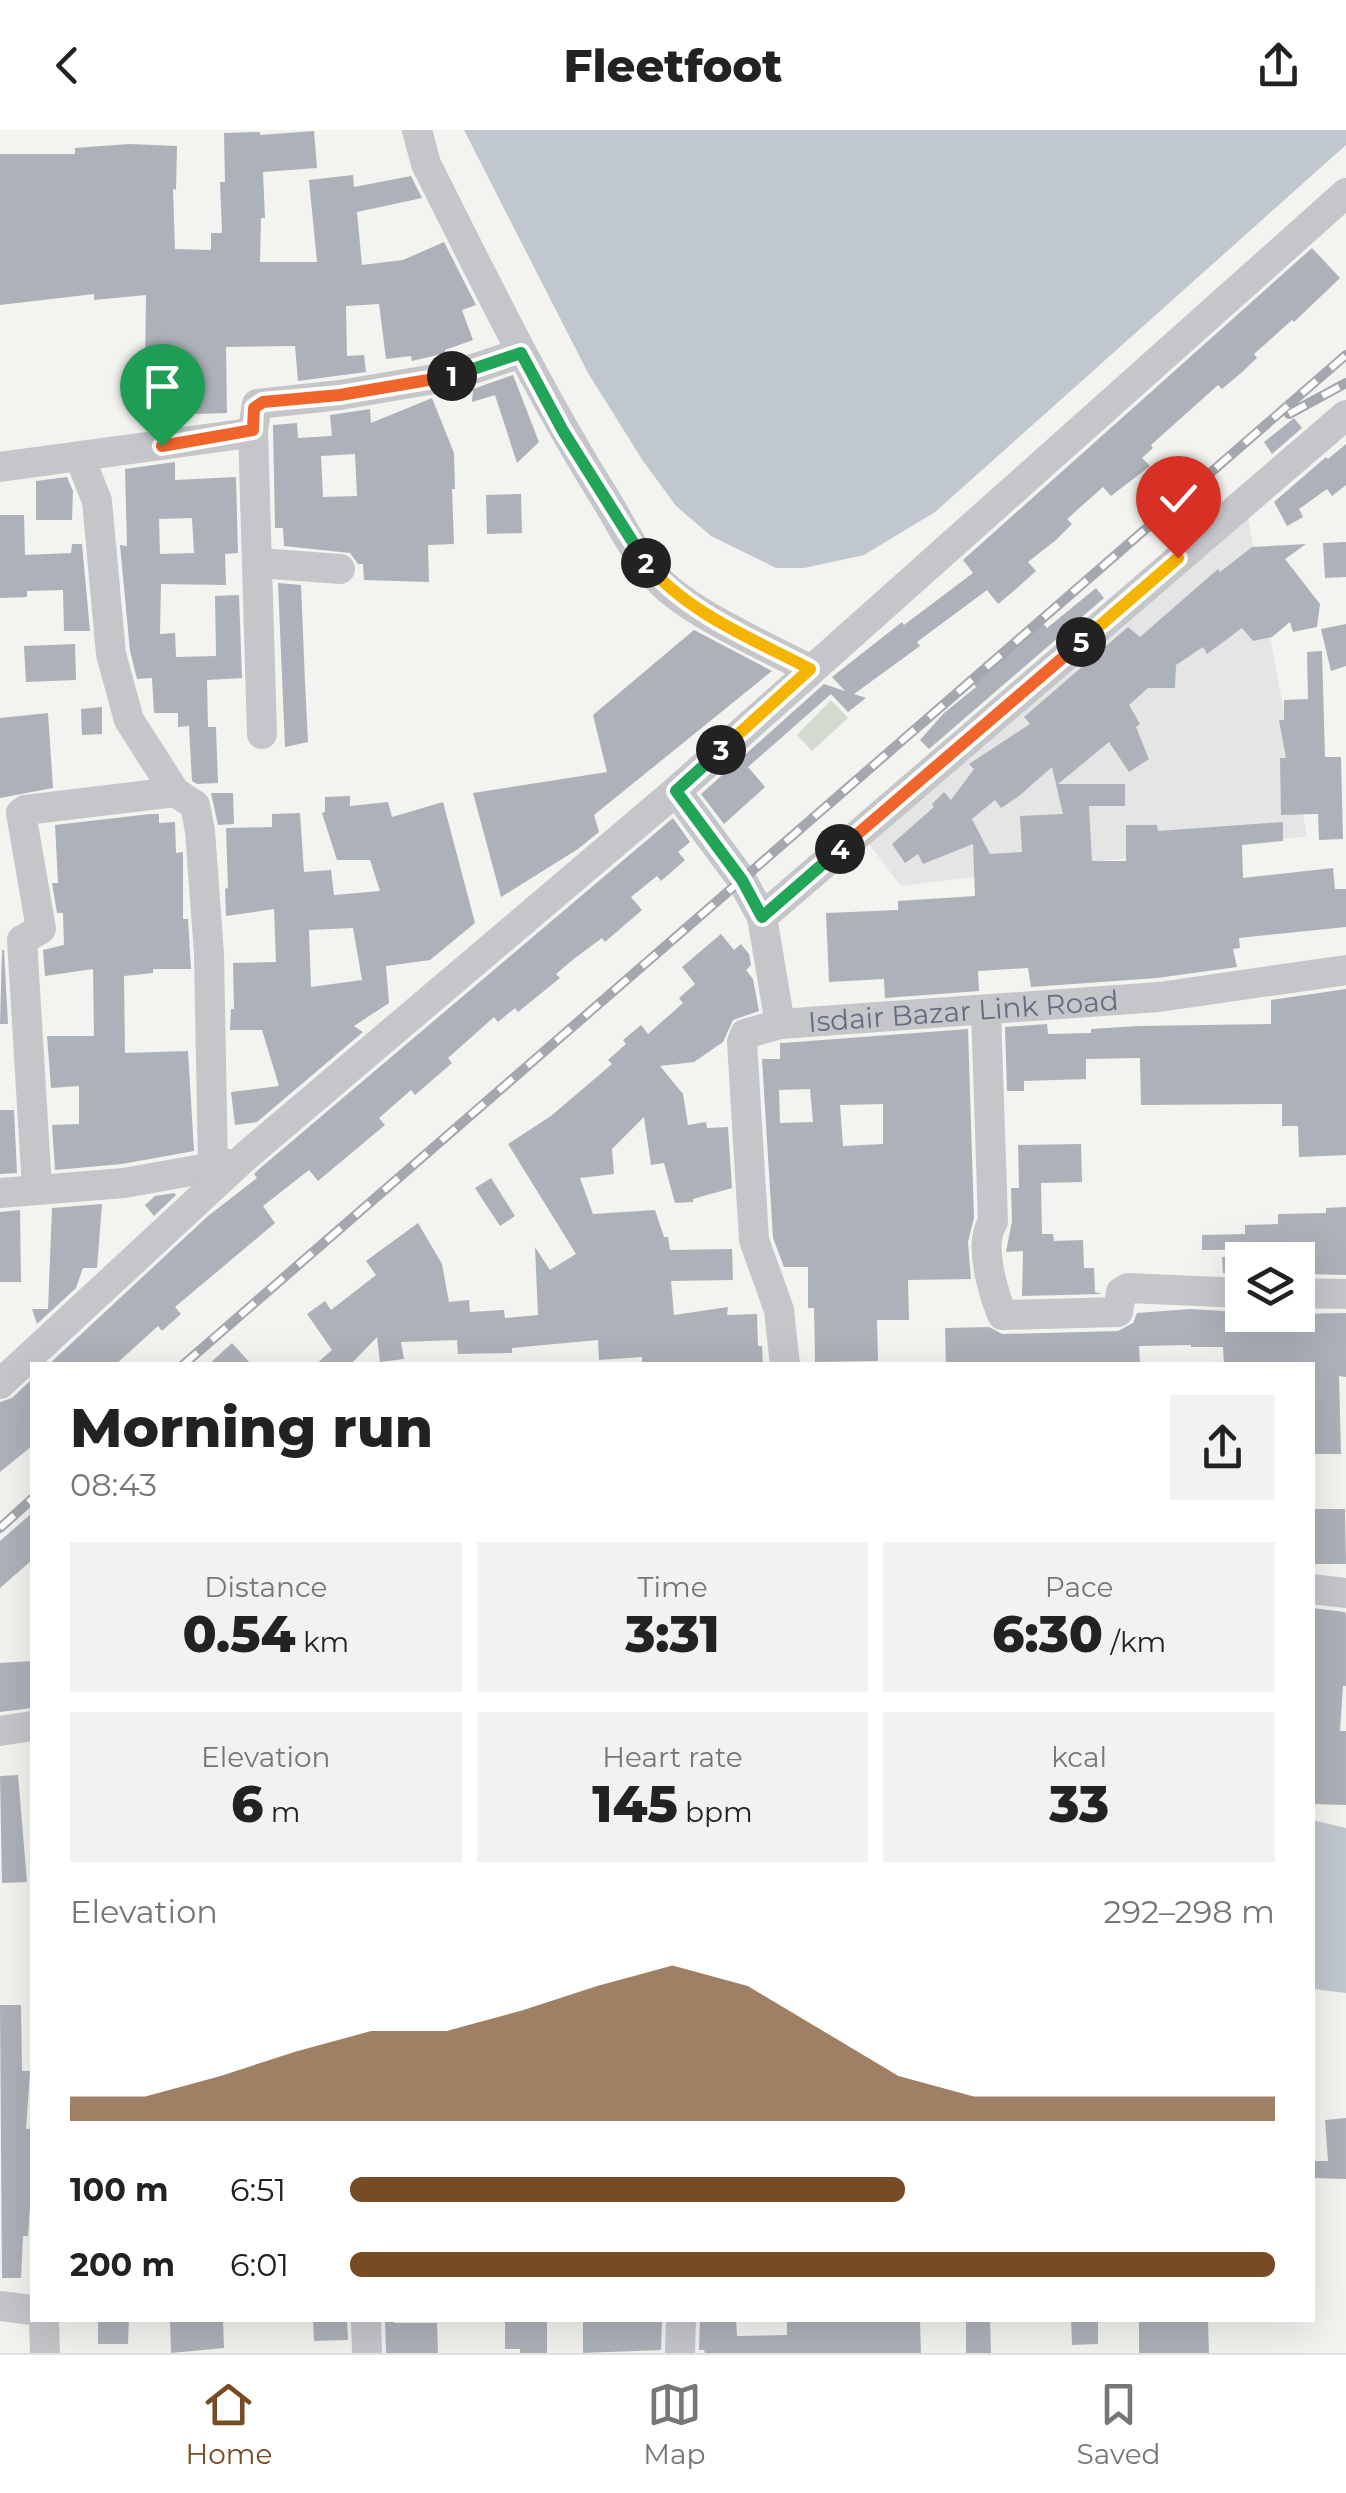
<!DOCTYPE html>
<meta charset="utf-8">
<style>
:root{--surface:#fff;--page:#f2f2f2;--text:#222;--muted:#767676;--line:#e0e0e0;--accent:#774b24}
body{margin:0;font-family:Montserrat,sans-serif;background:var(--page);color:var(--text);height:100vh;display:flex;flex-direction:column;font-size:38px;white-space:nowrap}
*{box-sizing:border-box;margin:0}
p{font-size:32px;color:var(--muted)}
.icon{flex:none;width:55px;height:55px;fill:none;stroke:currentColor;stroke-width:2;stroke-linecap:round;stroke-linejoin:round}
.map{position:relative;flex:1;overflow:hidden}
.panel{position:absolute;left:30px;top:1232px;width:1285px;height:960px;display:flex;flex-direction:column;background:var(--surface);border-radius:0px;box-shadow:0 10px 40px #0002}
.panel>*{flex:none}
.tools{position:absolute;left:1225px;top:1112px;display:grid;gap:20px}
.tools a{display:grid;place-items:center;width:90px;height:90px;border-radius:0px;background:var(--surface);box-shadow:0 10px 40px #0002;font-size:50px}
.pin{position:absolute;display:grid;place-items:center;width:85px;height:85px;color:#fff;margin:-102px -42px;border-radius:50% 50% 50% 0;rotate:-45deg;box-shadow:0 0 10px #0007}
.pin .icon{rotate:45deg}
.km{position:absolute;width:50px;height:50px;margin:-25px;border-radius:50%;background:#222;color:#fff;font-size:28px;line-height:50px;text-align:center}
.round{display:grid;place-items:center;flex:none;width:105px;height:105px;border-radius:0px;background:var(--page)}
.summary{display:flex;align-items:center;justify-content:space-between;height:170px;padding:0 40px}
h1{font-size:55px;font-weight:800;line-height:75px}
.figures{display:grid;grid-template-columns:repeat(3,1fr);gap:15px;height:170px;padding:10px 40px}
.figures div{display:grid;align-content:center;border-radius:0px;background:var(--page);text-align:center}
.figures b{font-size:50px;font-weight:800}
.figures small{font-size:28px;font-weight:400}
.figures p{font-size:28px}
.chart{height:280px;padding:20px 40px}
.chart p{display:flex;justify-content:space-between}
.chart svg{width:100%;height:180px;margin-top:10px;fill:var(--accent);opacity:.7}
ul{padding:0 40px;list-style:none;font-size:32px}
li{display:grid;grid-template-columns:160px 120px 1fr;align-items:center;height:75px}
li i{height:25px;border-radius:12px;background:var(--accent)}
header{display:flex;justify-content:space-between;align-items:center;height:130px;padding:0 40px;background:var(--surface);font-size:45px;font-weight:800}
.tabs{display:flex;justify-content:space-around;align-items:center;height:140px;border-top:2px solid var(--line);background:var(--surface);font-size:28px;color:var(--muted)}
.tabs a{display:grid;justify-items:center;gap:5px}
.tabs .on{color:var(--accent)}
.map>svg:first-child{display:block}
.built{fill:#e4e5e4}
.green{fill:#d3dbd1}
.water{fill:#c0c7ce}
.building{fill:#adb1b9;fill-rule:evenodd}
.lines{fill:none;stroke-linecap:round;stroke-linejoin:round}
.minor{stroke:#c4c6ca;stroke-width:30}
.rail-casing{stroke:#a4a7ae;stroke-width:10}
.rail{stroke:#fff;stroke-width:6;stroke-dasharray:19;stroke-linecap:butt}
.split-1-casing{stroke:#fff;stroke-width:20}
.split-2-casing{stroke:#fff;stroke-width:20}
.split-3-casing{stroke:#fff;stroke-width:20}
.split-4-casing{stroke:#fff;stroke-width:20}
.split-5-casing{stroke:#fff;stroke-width:20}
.split-6-casing{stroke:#fff;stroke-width:20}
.split-1{stroke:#f0652b;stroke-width:12}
.split-2{stroke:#22a559;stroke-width:12}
.split-3{stroke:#f5b400;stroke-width:12}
.split-4{stroke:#22a559;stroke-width:12}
.split-5{stroke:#f0652b;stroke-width:12}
.split-6{stroke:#f5b400;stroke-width:12}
.labels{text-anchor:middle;stroke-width:10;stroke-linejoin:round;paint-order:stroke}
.street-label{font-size:28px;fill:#646d81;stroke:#fff}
</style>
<header><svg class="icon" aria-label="back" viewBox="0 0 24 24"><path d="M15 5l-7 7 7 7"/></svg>Fleetfoot<svg class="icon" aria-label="share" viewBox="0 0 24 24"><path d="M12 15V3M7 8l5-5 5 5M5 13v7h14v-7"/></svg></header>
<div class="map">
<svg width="1346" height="2223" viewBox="0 0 1346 2223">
<rect width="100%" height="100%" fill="#f3f4f0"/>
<!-- built -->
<path class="built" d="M1247,382L1307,706L901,756L867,712Z"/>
<!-- green -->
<path class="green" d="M831,570L848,588L812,621L797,605Z"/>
<!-- water -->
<path class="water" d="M464,0H1346V15L935,382L864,425L804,438H776L711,406L676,376L643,331L588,243Z
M1312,1690L1346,1698V1863L1313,1859Z"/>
<!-- building -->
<path class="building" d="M314,1L317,38L263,42L265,88H261L260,132H317L309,50L353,45L354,57L411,46L422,68L357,82L362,135L403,130L444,112L476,175L462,180L473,210L445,220L446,223L412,231L411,226L386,229L379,174L346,176L347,226L364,225L366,242L298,251L295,216L226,217L227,283L136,286L135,239H145L146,165L94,170V164L0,175V24H75V18L129,14L177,16L176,60L173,59L175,119L211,120V103H222L220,52H225L224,3L260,2V5Z
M1312,118L1340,148L1294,192L1292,190L1254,224L1257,228L1241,243L1222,259L1218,255L1151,315L1153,318L1142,328L1150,336L1111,366L1103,357L1067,389L1072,394L1056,410L1028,432L1036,441L1016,459L998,474L987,460L917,512L920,516L854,564L866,568L848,582L831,564L748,637L765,657L724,694L701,664L824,554L845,561L832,547L902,492L904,495L973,443L963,430Z
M513,245L539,312L517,333L495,265L472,272L473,259Z
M432,268L454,323L455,359H452L454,414L428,415L429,452L364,450L363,434H358L350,423L284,416L283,398H275L273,295L297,293L298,308L332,306L330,285L370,279L371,293ZM355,324L357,366L323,367L321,326Z
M1294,288L1302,298L1272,324L1264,312Z
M1346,314V355L1332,366L1327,359L1299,379L1303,387L1287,396L1274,372L1326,327L1328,329Z
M175,332V350L236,347L238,423L225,424L226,455L161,454L160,504L175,503L176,527L216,526L215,466L239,465L242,548L207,550L208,597H216L218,653L197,654L192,651L189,596L178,597V583H154L152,548L137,549L130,521L120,415L127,416L125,339ZM192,388L194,423L160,424L159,389Z
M67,347L73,361L72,390H36V351Z
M521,364L522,403L487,404L486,365Z
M0,385H24L25,425L71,423L72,414H82L90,501H64L63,460L27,461V467L0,468Z
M1346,412V447L1325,448L1323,413Z
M1306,414L1285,429L1320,474L1317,497L1293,502L1290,492L1272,507L1253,511L1242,498L1207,524L1203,517L1176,535L1175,558H1148L1129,575L1140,594L1136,597L1149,629L1129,642L1109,612L1058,654H1125V676H1089L1092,731H1126V695H1157L1158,701L1283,692V711L1242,715L1243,748L1333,738L1335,759H1346V797L1239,808L1240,818L1233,819L1237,837L1157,848L1031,857L1028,838L978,841L979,861L885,868L884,849L829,852L826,783L898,780V771L975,766L973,714L923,734L918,724L905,733L892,714L934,677L932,674L944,662L951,670L974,639L969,634L1030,594L1024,587L1128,497L1140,507L1218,439L1220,442L1252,417ZM1052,637L1063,684L1020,686L1022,722L990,724L972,689L995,670L1001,678L1019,666Z
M278,453L301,455L305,552L308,612L285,617Z
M1096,458L1104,468L929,619L920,610L944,583L976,557L971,551L1043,493L1047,498Z
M1346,494V536L1331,541L1321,499Z
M694,500L772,541L594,685L599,702L578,719L501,767L473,663L607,642L593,585Z
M75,514L76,550L26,552L24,516Z
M1322,521L1325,627H1341L1343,709L1319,710L1318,684L1281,685L1280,628H1286L1279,590H1284V570L1308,569L1307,522Z
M102,577V604L82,605L81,579Z
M48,583L53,658L0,668V588Z
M211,663H233L234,694L218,695Z
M350,666V676L388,672L392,687L443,672L475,793L430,830L386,836L389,873L354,896L363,902L257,992L235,995L231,962L279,956L262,900H230L231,879H234L233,833L276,832L274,779L226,786L225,759L228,758L226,698L272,697V684L300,683L304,742L331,740L334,765L380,761L370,730H337L322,683L325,682V667ZM353,798L362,850L311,857L309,800Z
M150,684H159V693L175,692L176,723L183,722V789H188L191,839H153V843L124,846L125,923L188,921L194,1021L122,1034L55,1040L52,995L79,994V956L51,958L47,906H94L93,839L45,846L43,820L64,815L63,783H57L52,753H58L55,695Z
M673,688L690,712L678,722L685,730L661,751L657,746L631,767L642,780L605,812L602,808L575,828L556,844L560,848L518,882L515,878L498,892L494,887L448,928L452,933L415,965L411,960L379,988L385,995L318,1051L309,1040L263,1076L275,1093L175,1177L181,1184L162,1201L158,1196L115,1235H48L208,1086L257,1048L254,1044L258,1040Z
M721,804L734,820L741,814L749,824L751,835L746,840L753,849L759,881L733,890L723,912L694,932L660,936L683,964L688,995L706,992L707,998L728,997L732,1058L693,1069V1072L675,1073L664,1033L651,1035L644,987L612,1019L614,1044L580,1048L593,1084L655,1080L664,1107H668L670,1120L732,1119L733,1150L671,1151L674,1185L728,1177L727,1185L757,1184L758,1216H762L763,1235H642V1227L599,1230L598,1210L512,1218V1223L458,1224L457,1210L401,1212L404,1229L380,1232L377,1207L350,1235H315L332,1220L307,1184L325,1171L331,1180L376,1145L366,1131L418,1093L442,1134L449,1172L469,1170L470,1182L504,1180L505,1188L538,1185L535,1117L550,1140L576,1124L508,1014L551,986L612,934L608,930L626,914L623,910L641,895L648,904L683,873L679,868L695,854L682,837Z
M2,820H4L8,894H0Z
M1346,859V1025L1299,1027L1298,996H1282V974L1141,975L1140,928L1086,929V949L1024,951V961H1007L1005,897L1047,894L1048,904L1091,903V899L1139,896L1271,894V870Z
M968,899L974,1088L968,1112L971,1149L908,1150L909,1190H877L878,1231L815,1232L814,1178H808V1137H784L773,1108L762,929H780V913H783ZM810,959L813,992L780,993L779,960ZM883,974V1014L843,1016L840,975Z
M0,980H14L17,1043L0,1044Z
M1081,1014L1082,1052L1041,1053L1042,1104H1053L1054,1111L1083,1110L1084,1138H1094L1095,1162L1102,1164L1022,1166L1023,1121L1006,1122L1012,1091L1011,1058H1019L1018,1015Z
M491,1048L515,1086L500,1096L475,1058Z
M174,1063L176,1065L154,1086L145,1075L155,1066Z
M102,1074L97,1138H83L76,1158L37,1194L32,1179H48L52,1078Z
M1346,1077V1145L1307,1144L1306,1122H1291V1119L1202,1120V1105L1245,1104V1095L1278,1094V1084L1326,1083V1078Z
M20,1080L21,1152H0V1082Z
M1222,1127H1241V1144L1223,1143Z
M1190,1179L1242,1182V1185L1346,1183V1247L1339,1246L1341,1324H1312V1235H1224L1223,1217H1191V1215L1139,1216L1140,1235H946L945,1198L989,1197L1002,1204L1118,1201L1133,1193L1137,1183Z
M232,1213L252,1235H208Z
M32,1249V1316L0,1342V1272L12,1268Z
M1312,1379H1345L1346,1434H1313Z
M32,1383V1430L0,1458V1411Z
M1312,1478L1345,1482L1346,1486V1556H1343L1340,1601H1346V1675L1312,1674Z
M32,1531V1578L0,1582V1533Z
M18,1645L27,1752L2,1753L0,1646Z
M0,1875H21L22,1941H30L26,1999H31L30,2075L28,2106H23L21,2148H2Z
M1346,1988V2049L1312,2048V2031H1328L1325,1990Z
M98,2190H129L128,2214H98Z
M170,2190H223L224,2218L171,2223Z
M313,2190H347L348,2210L314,2211Z
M385,2190H394V2193H437L438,2223H386Z
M505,2190H547V2223H520V2219H505Z
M583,2190H662L661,2220L583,2223Z
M700,2190H736L737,2206L787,2205V2190L920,2191L921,2223H705L704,2220H699Z
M966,2190H990L991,2223H966Z
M1071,2190H1098V2214L1072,2215Z
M1139,2190H1208L1209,2223H1139Z"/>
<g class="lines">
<!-- minor -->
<g class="minor">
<path d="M417,0L426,34C483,147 538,261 605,368C623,397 639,433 665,456C699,487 767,517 809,539"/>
<path d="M80,328L97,371L111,524L129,590L175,662L195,675L200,701L209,824L213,1038"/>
<path d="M0,337L242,304L253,300"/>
<path d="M259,433L340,439"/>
<path d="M262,604L253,300L257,274L340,265L452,246L521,223"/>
<path id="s1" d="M676,661L742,750L762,787L780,894L1159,867L1346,840"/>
<path d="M762,787L1346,285"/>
<path d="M986,880L993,1092C978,1113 993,1161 1002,1185L1118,1182L1121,1162L1128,1158L1242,1163"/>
<path d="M780,894L745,904L742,912L754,1110L779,1180L785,1235"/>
<path d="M37,1058L22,810L41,799L21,683L25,680L175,662"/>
<path d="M0,1063L124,1053L230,1034"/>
<path d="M1298,1163L1346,1164"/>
<path d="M0,1254L246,1026L676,661L1346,63"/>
<path d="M1312,1459L1346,1463"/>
<path d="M0,1601L32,1596"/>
<path d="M0,2176L32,2180"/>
<path d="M44,2190L45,2223"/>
<path d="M366,2190L367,2223"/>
<path d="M680,2223L681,2190"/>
</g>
<!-- rail casing -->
<g class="rail-casing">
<path id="rail" d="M1289,284L1346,253
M183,1235L1346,225
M0,1398L32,1369"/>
</g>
<!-- rail -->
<use href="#rail" class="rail"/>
</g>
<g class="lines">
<!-- split-1 casing -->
<g class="split-1-casing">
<path id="split-1" d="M162,316L253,300L254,278L263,272L340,265L452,246"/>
</g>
<!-- split-2 casing -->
<g class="split-2-casing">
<path id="split-2" d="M452,246L521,223L563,301L646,433"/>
</g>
<!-- split-3 casing -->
<g class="split-3-casing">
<path id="split-3" d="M646,433C687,483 753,509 810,539L721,620"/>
</g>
<!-- split-4 casing -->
<g class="split-4-casing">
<path id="split-4" d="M721,620L676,661L742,750L762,787L840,719"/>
</g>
<!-- split-5 casing -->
<g class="split-5-casing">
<path id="split-5" d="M840,719L1081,512"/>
</g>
<!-- split-6 casing -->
<g class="split-6-casing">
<path id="split-6" d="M1081,512L1178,428"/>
</g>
<!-- split-1 -->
<use href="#split-1" class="split-1"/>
<!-- split-2 -->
<use href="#split-2" class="split-2"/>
<!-- split-3 -->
<use href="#split-3" class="split-3"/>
<!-- split-4 -->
<use href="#split-4" class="split-4"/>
<!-- split-5 -->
<use href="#split-5" class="split-5"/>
<!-- split-6 -->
<use href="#split-6" class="split-6"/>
</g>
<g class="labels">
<!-- street labels -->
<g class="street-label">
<text dy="10" stroke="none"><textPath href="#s1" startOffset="445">Isdair Bazar Link Road</textPath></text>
</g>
</g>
</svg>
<div class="tools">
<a><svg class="icon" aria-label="layers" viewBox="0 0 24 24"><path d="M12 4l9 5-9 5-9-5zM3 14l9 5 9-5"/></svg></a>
</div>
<div class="pin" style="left:162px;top:316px;background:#1e9e55"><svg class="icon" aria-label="arrive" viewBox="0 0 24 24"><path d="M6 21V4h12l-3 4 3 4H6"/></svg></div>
<div class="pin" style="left:1178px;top:428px;background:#d93025"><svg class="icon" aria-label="check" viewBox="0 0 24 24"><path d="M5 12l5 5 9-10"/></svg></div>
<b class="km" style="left:452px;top:246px">1</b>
<b class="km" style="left:646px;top:433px">2</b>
<b class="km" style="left:721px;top:620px">3</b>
<b class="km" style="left:840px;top:719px">4</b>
<b class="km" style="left:1081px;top:512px">5</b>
<section class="panel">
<div class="summary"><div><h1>Morning run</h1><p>08:43</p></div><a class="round"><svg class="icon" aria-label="share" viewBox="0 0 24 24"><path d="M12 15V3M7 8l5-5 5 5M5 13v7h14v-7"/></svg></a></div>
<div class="figures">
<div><p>Distance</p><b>0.54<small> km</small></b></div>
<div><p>Time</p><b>3:31</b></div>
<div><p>Pace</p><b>6:30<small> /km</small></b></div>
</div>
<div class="figures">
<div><p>Elevation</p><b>6<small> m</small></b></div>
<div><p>Heart rate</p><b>145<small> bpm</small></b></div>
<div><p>kcal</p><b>33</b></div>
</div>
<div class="chart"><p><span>Elevation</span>292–298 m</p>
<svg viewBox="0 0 160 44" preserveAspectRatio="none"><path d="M0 44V38L10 38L20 33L30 27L40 22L50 22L60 17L70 11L80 6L90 11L100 22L110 33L120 38L130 38L140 38L150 38L160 38V44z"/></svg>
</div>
<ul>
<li><b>100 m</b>6:51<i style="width:60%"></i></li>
<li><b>200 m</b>6:01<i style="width:100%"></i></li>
</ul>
</section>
</div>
<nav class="tabs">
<a class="on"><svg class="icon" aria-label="home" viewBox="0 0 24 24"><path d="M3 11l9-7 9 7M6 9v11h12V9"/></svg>Home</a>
<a><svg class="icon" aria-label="map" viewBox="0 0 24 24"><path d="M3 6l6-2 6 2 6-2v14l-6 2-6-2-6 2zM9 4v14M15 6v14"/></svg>Map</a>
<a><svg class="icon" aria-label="saved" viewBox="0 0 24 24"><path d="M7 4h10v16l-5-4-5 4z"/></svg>Saved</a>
</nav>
